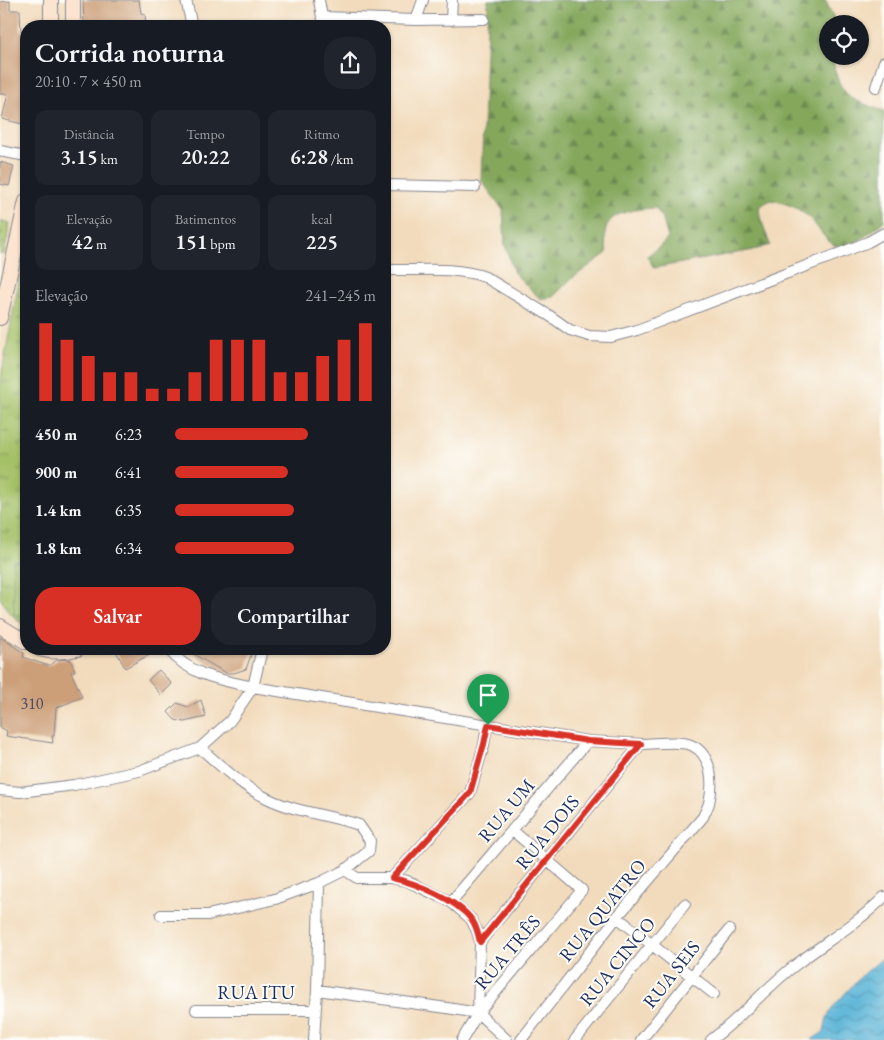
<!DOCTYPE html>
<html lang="pt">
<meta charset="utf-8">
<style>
:root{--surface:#171b24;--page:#20242c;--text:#f1f3f6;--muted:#9ea1a6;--accent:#d93025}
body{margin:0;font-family:"EB Garamond",serif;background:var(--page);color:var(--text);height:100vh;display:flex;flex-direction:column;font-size:19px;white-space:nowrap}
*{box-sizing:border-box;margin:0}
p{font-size:16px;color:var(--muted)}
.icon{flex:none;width:28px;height:28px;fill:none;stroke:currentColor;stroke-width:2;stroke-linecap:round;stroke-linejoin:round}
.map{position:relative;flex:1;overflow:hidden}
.drawer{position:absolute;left:20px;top:20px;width:371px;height:635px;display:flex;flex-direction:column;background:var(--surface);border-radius:20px;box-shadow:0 1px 4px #0004}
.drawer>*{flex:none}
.controls{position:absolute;left:819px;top:15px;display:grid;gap:10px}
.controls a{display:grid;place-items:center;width:50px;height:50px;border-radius:50%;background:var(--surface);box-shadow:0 1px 4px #0004;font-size:25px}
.pin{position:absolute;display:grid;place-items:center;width:42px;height:42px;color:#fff;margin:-51px -21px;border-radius:50% 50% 50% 0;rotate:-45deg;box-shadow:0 0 5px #0007}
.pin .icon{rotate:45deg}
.round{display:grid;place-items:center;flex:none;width:52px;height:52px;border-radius:20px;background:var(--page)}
.headline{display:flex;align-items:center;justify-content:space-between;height:85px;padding:0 15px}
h1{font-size:28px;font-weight:600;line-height:38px}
.stats{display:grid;grid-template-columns:repeat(3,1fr);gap:8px;height:85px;padding:5px 15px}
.stats div{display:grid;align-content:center;border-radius:12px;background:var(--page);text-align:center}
.stats b{font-size:21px;font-weight:600}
.stats small{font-size:14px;font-weight:400}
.stats p{font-size:14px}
.chart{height:140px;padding:10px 15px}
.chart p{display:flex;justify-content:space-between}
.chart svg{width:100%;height:90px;margin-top:5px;stroke:var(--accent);stroke-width:6}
.action{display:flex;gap:10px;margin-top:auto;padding:10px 15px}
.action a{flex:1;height:58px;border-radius:20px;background:var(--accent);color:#fff;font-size:20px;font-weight:600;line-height:58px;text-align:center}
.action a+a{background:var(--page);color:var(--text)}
ul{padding:0 15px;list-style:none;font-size:16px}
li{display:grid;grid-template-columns:80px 60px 1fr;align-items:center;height:38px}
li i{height:12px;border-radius:6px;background:var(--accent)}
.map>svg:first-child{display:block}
.grass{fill:url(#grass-dots);stroke:#607863}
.forest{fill:url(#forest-firs);stroke:#506b5d}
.park{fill:url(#park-tufts);stroke:#607863}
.pitch{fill:#a5c168;stroke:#607863}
.water{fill:url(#water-waves);stroke:#3b729b}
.building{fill:#cc9f78}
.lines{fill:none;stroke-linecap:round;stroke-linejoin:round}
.street-casing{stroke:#86858d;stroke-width:12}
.secondary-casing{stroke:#86858d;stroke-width:16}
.street{stroke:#fff;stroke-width:10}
.secondary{stroke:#fce5d0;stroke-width:14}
.route-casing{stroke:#fff;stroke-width:10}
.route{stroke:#d93025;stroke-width:6}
.labels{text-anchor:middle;stroke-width:4;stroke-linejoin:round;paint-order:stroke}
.number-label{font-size:16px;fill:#474b64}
.street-label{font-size:19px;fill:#1b2f5e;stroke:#fdfcf7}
</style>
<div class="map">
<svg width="884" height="1040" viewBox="0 0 884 1040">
<defs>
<pattern id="grass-dots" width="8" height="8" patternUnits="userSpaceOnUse" patternTransform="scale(1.25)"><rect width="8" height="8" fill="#a5c168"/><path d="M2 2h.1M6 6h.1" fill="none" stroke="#869d59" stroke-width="1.8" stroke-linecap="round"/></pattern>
<pattern id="forest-firs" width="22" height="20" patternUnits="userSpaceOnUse" patternTransform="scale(1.25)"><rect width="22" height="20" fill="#84a75c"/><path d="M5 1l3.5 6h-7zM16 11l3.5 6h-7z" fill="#6b884f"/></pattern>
<pattern id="park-tufts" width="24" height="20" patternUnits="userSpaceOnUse" patternTransform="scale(1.25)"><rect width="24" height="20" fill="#a5c168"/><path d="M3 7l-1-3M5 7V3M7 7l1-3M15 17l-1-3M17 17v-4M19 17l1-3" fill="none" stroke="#869d59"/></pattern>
<pattern id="water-waves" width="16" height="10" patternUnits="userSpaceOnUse" patternTransform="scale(1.25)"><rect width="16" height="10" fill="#5bb5d8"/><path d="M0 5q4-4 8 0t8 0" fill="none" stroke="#4a94b2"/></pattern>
</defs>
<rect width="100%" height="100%" fill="#fdfcf7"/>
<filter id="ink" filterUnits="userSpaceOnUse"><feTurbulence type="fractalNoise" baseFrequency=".02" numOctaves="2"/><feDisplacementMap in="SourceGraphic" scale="10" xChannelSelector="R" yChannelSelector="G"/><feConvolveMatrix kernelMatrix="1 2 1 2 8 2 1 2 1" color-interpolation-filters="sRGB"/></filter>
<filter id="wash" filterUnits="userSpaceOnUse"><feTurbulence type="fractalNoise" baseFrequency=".0096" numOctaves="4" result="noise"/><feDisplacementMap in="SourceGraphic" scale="20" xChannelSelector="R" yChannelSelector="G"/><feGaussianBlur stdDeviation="1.12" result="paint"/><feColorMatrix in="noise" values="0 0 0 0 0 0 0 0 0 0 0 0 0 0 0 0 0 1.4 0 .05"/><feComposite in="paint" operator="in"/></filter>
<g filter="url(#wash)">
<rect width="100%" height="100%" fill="#f2dbbc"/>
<!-- grass -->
<path class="grass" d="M0,221L10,223L4,254H0Z"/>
<!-- forest -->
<path class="forest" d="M488,0H825L837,24H828V56H832C839,96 848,99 884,111V221C876,228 856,245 845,247C826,249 819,224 805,214C795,206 782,202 770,200L759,207L760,216L770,245L754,250L654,268L647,256L658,248L668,238L663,220L656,208C641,209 610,210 606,229C604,237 606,245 607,253L571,279L553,297L540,299L514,273L505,245L503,210L481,180Z"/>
<!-- park -->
<path class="park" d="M26,242V628L10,613L0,598V383Z"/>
<!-- pitch -->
<path class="pitch" d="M13,561H26V615H14Z"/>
<!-- water -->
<path class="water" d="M884,957V1040H811L824,1032L827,1017L834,1006L858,979Z"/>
<g id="blocks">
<!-- building -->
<path class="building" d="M83,0H139L141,13L145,14L146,26H84Z
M10,1V10H20L21,32L23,31L25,67H26V125L2,119L8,94H0V2Z
M0,162L14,166L9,186L0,184Z
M0,637L24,653L23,657L46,665H50L57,660L70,659L75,671L71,672L82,697L56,708L54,736H52L53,743L6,736L7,731L0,727Z
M115,649H160L125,668Z
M188,649H253L246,669L234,673H226L200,658Z
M159,670L172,684L161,695L148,680Z
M201,700L206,717L184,722L175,720L168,712L177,703L188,707Z"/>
</g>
</g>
<g filter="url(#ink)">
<use href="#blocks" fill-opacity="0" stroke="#86858d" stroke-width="1"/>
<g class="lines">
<!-- street casing -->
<g class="street-casing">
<path id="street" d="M186,0L192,26
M319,0L322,17L416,20L484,19
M416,20L423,0
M451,20L452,0
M876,87L884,62
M0,151L26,156
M385,185L475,187
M385,270C417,271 454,266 485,277L550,316L570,330L589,336L611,337L637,330L838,254L868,242L884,233
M168,649C190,676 222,680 253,687L588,741C606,742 624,743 642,744C655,744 679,740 691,745C712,754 714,783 709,803C708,807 705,812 703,817L617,917L521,1040
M0,790L20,792L74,785L139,771L200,748L230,721L253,687L262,649
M345,870L357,878H392L407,881L451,902L471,919L477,931L480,942L478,1013
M392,878L470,793L484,745L487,725
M451,902L588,741
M161,915H208L275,899L319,883L345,870L369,851L370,841L359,825C327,814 291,812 261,795C238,783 219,764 200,748
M617,917L714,994
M480,942L641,744
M317,990L447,1008L478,1013
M196,1010H315
M478,1013L507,1040
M314,1040L317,990L319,883
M462,1040L478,1013L582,890L512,830
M575,1040L685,904
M641,1040L729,930
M711,1040C742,1017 767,986 798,963C827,941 858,923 884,897"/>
</g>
<!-- secondary casing -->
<g class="secondary-casing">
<path id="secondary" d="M51,0V26
M73,0V26
M0,318L26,201
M0,626L26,642
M40,649C53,653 64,652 77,649"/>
</g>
<!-- street -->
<use href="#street" class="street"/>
<!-- secondary -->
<use href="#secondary" class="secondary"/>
</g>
</g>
<g class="lines" filter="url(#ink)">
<!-- route casing -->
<g class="route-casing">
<path id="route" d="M488,725L588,741L641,744L480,942C478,934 477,927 472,920C456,899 416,883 392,878L470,793L484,744Z"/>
</g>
<!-- route -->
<use href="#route" class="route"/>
</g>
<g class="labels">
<!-- number labels -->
<g class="number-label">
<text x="32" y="709">310</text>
</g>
<!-- street labels -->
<g class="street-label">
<text transform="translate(506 810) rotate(-50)" y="7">RUA UM</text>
<text transform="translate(547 832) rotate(-51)" y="7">RUA DOIS</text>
<text transform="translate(602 910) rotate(-51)" y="7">RUA QUATRO</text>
<text transform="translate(507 952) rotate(-50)" y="7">RUA TRÊS</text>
<text transform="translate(617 961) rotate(-51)" y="7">RUA CINCO</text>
<text transform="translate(671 974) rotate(-52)" y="7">RUA SEIS</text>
<text x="256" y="999">RUA ITU</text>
</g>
</g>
</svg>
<div class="controls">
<a><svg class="icon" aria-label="locate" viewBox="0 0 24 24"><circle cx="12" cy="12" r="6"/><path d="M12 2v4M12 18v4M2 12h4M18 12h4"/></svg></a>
</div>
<div class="pin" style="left:488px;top:725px;background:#1e9e55"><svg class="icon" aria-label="arrive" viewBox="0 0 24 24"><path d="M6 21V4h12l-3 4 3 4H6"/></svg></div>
<section class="drawer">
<div class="headline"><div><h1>Corrida noturna</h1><p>20:10 · 7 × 450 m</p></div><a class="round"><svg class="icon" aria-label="share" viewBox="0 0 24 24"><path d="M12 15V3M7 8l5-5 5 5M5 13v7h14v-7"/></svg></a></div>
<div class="stats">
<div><p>Distância</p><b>3.15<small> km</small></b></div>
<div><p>Tempo</p><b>20:22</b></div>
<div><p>Ritmo</p><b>6:28<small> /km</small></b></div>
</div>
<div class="stats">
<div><p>Elevação</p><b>42<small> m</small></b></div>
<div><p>Batimentos</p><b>151<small> bpm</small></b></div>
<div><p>kcal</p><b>225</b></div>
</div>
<div class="chart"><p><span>Elevação</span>241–245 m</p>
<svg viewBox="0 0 160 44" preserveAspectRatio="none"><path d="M5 44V6M15 44V14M25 44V22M35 44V30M45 44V30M55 44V38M65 44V38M75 44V30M85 44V14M95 44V14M105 44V14M115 44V30M125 44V30M135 44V22M145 44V14M155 44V6"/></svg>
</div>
<ul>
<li><b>450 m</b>6:23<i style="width:66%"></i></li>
<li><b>900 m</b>6:41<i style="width:56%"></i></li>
<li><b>1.4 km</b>6:35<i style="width:59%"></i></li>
<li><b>1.8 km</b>6:34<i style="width:59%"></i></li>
</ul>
<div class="action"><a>Salvar</a><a>Compartilhar</a></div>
</section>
</div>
